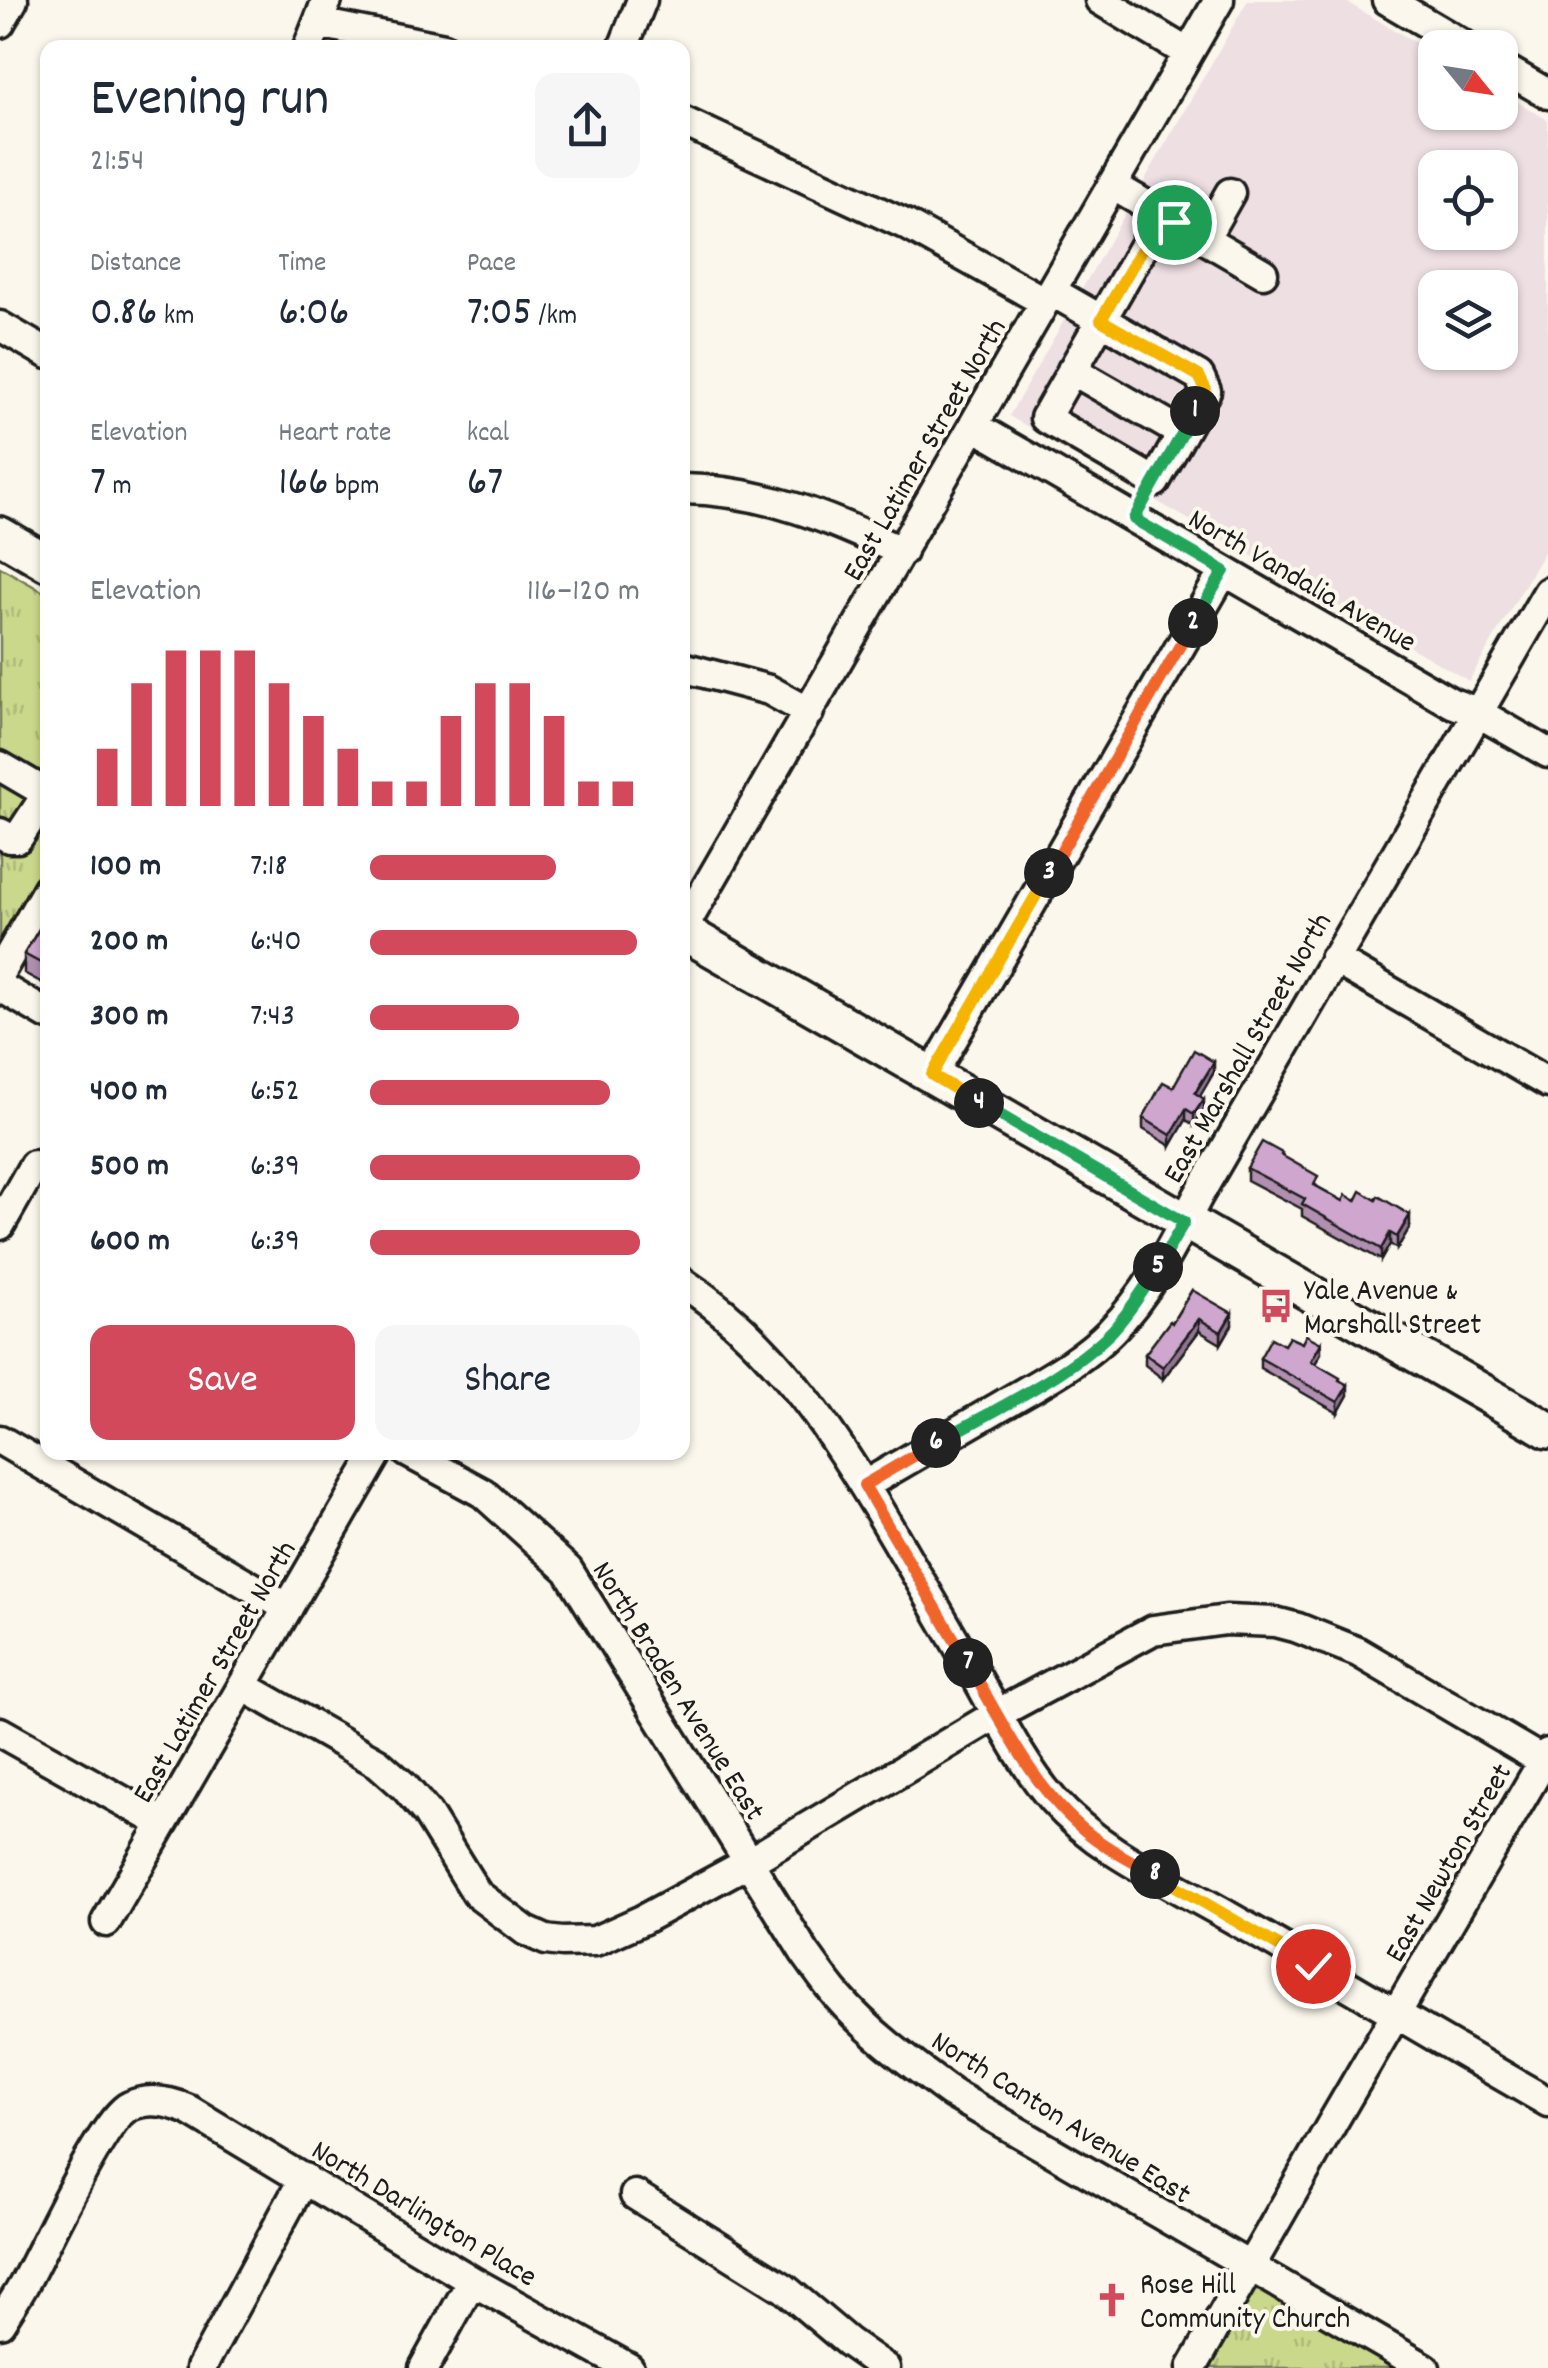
<!DOCTYPE html>
<meta charset="utf-8">
<style>
:root{--surface:#fff;--page:#f6f6f7;--text:#1f2937;--muted:#747a83;--accent:#d1495b}
body{margin:0;font-family:Dekko,sans-serif;background:var(--page);color:var(--text);height:100vh;display:flex;flex-direction:column;font-size:38px;white-space:nowrap}
*{box-sizing:border-box;margin:0}
p{font-size:32px;color:var(--muted)}
.icon{flex:none;width:55px;height:55px;fill:none;stroke:currentColor;stroke-width:2;stroke-linecap:round;stroke-linejoin:round}
.map{position:relative;flex:1;overflow:hidden}
.details{position:absolute;left:40px;top:40px;width:650px;height:1420px;display:flex;flex-direction:column;background:var(--surface);border-radius:20px;box-shadow:0 2px 8px #0004}
.details>*{flex:none}
.needle{width:65px;rotate:120deg}
.tools{position:absolute;left:1418px;top:30px;display:grid;gap:20px}
.tools a{display:grid;place-items:center;width:100px;height:100px;border-radius:20px;background:var(--surface);box-shadow:0 2px 8px #0004;font-size:50px}
.pin{position:absolute;display:grid;place-items:center;width:85px;height:85px;color:#fff;margin:-42px;border:5px solid #fff;border-radius:50%;box-shadow:0 2px 10px #0007}
.km{position:absolute;width:50px;height:50px;margin:-25px;border-radius:50%;background:#222;color:#fff;font-size:28px;line-height:50px;text-align:center}
.round{display:grid;place-items:center;flex:none;width:105px;height:105px;border-radius:20px;background:var(--page)}
.summary{display:flex;align-items:center;justify-content:space-between;height:170px;padding:0 50px}
h1{font-size:55px;font-weight:600;line-height:75px}
.stats{display:grid;grid-template-columns:repeat(3,1fr);gap:15px;height:170px;padding:10px 50px}
.stats div{display:grid;align-content:center}
.stats b{font-size:42px;font-weight:600}
.stats small{font-size:28px;font-weight:400}
.stats p{font-size:28px}
.chart{height:280px;padding:20px 50px}
.chart p{display:flex;justify-content:space-between}
.chart svg{width:100%;height:180px;margin-top:10px;stroke:var(--accent);stroke-width:6}
.button{display:flex;gap:20px;margin-top:auto;padding:20px 50px}
.button a{flex:1;height:115px;border-radius:20px;background:var(--accent);color:#fff;font-size:40px;font-weight:600;line-height:115px;text-align:center}
.button a+a{background:var(--page);color:var(--text)}
ul{padding:0 50px;list-style:none;font-size:32px}
li{display:grid;grid-template-columns:160px 120px 1fr;align-items:center;height:75px}
li i{height:25px;border-radius:12px;background:var(--accent)}
.map>svg:first-child{display:block}
.built{fill:#eedfe3;fill-rule:evenodd}
.grass{fill:url(#grass-tufts);stroke:#737a54;stroke-width:2.5}
.lines{fill:none;stroke-linecap:round;stroke-linejoin:round}
.minor-casing{stroke:#1c1c1c;stroke-width:35}
.major-casing{stroke:#1c1c1c;stroke-width:42}
.minor{stroke:#fbf7ec;stroke-width:28}
.major{stroke:#fbf7ec;stroke-width:35}
.wall{fill:#b18fb1;stroke:#1c1c1c;stroke-width:2.5}
.shaded-wall{fill:#907490;stroke:#1c1c1c;stroke-width:2.5}
.building{fill:#cea6ce;stroke:#1c1c1c;stroke-width:2.5}
.split-1-casing{stroke:#fff;stroke-width:20}
.split-2-casing{stroke:#fff;stroke-width:20}
.split-3-casing{stroke:#fff;stroke-width:20}
.split-4-casing{stroke:#fff;stroke-width:20}
.split-5-casing{stroke:#fff;stroke-width:20}
.split-6-casing{stroke:#fff;stroke-width:20}
.split-7-casing{stroke:#fff;stroke-width:20}
.split-8-casing{stroke:#fff;stroke-width:20}
.split-9-casing{stroke:#fff;stroke-width:20}
.split-1{stroke:#f5b400;stroke-width:12}
.split-2{stroke:#22a559;stroke-width:12}
.split-3{stroke:#f0652b;stroke-width:12}
.split-4{stroke:#f5b400;stroke-width:12}
.split-5{stroke:#22a559;stroke-width:12}
.split-6{stroke:#22a559;stroke-width:12}
.split-7{stroke:#f0652b;stroke-width:12}
.split-8{stroke:#f0652b;stroke-width:12}
.split-9{stroke:#f5b400;stroke-width:12}
.labels{text-anchor:middle;stroke-width:8;stroke-linejoin:round;paint-order:stroke}
.street-label{font-size:30px;fill:#1c1c1c;stroke:#fbf7ec}
.poi-label{font-size:30px;fill:#1c1c1c;stroke:#fbf7ec;text-anchor:start}
</style>
<div class="map">
<svg width="1548" height="2368" viewBox="0 0 1548 2368">
<defs>
<pattern id="grass-tufts" width="24" height="20" patternUnits="userSpaceOnUse" patternTransform="scale(2.5)"><rect width="24" height="20" fill="#cad88c"/><path d="M3 7l-1-3M5 7V3M7 7l1-3M15 17l-1-3M17 17v-4M19 17l1-3" fill="none" stroke="#adb978"/></pattern>
</defs>
<rect width="100%" height="100%" fill="#fbf7ec"/>
<filter id="ink" filterUnits="userSpaceOnUse"><feTurbulence type="fractalNoise" baseFrequency=".01" numOctaves="2"/><feDisplacementMap in="SourceGraphic" scale="20" xChannelSelector="R" yChannelSelector="G"/><feConvolveMatrix kernelMatrix="1 2 1 2 8 2 1 2 1" color-interpolation-filters="sRGB"/></filter>
<g filter="url(#ink)">
<!-- built -->
<path class="built" d="M1248,0H1343L1435,54V112H1500V92L1548,120V545L1469,681L1009,416ZM1435,168H1500V232H1435ZM1435,288H1500V352H1435Z"/>
<!-- grass -->
<path class="grass" d="M0,567L47,594L48,870L0,950Z
M1254,2290L1266,2291L1400,2368H1206L1245,2298Z"/>
<g class="lines">
<!-- minor casing -->
<g class="minor-casing">
<path id="minor" d="M1100,0L1188,53
M1387,0L1469,48
M0,23L13,0
M318,23L444,48
M308,48L327,0
M623,48L642,0
M1500,66L1548,94
M682,121L907,225L1045,302
M1112,185L1263,273
M1204,239L1230,193
M1051,291L1199,376L1206,391L1155,482L1045,418C1084,350 1123,282 1162,214
M0,326L48,354
M1072,370L1182,433
M974,426L1452,703L1477,712L1548,753
M682,489C764,490 830,518 902,552
M682,667L769,690L809,712
M0,766L41,790L43,800L18,838H9L0,833
M682,930L1219,0
M1334,959L1548,1083
M0,972L48,888
M0,982L4,989L48,1015
M932,1075L1224,571
M0,1225L34,1165L48,1173
M682,1282C779,1345 840,1443 897,1541C924,1587 950,1633 977,1678C1000,1719 1022,1764 1053,1800C1100,1853 1168,1881 1228,1916C1335,1977 1441,2041 1548,2102
M0,1440L288,1608
M407,1452L483,1493L568,1570L805,1953C816,1968 826,1983 838,1997C870,2034 912,2064 951,2093L1425,2368
M865,1485C911,1458 958,1431 1004,1404C1041,1382 1081,1362 1111,1331C1149,1293 1174,1242 1198,1196L1548,592
M243,1686L378,1763L404,1786L427,1813L477,1894L526,1931L546,1940L562,1942L595,1941L642,1920L749,1862L997,1714L1153,1630L1226,1620L1275,1622L1298,1628L1358,1652L1548,1764
M0,1732L162,1823
M106,1922L378,1452
M635,2195L784,2288L848,2342L885,2368
M0,2323C8,2310 17,2297 24,2284C42,2252 103,2117 130,2106C149,2097 171,2102 189,2110L472,2281L629,2368
M201,2368L304,2178
M424,2368L472,2281
M1192,2368L1334,2120L1548,1753"/>
</g>
<!-- major casing -->
<g class="major-casing">
<path id="major" d="M0,535L48,563
M682,931L1548,1430"/>
</g>
<!-- minor -->
<use href="#minor" class="minor"/>
<!-- major -->
<use href="#major" class="major"/>
</g>
<!-- wall -->
<path class="wall" d="M48,914V986L24,973V954Z
M1214,1072L1200,1096L1204,1109L1194,1125L1186,1120L1171,1146L1143,1129V1118L1173,1087Z
M1282,1156L1318,1187L1343,1201L1410,1227L1397,1249L1390,1244L1381,1260L1302,1216V1209L1247,1180V1168Z
M1192,1290L1232,1325L1221,1344L1199,1331L1163,1379L1145,1365V1354L1172,1323Z
M1284,1345L1321,1353L1315,1364L1340,1380L1348,1395L1338,1413L1260,1368V1358Z"/>
<!-- shaded-wall -->
<path class="shaded-wall" d="M1214,1062V1072L1195,1104V1093Z
M1204,1099V1109L1194,1125V1114Z
M1186,1109V1120L1171,1146V1135Z
M1410,1215V1227L1397,1249V1237Z
M1390,1233V1244L1381,1260V1249Z
M1232,1313V1325L1221,1344V1332Z
M1199,1319V1331L1163,1379V1367Z
M1321,1343V1353L1311,1371V1361Z
M1348,1385V1395L1338,1413V1402Z"/>
<!-- building -->
<path class="building" d="M48,914V967L24,954Z
M1194,1050L1214,1062L1195,1093L1204,1099L1194,1114L1186,1109L1171,1135L1143,1118L1163,1082L1173,1087Z
M1262,1142L1282,1153L1281,1155L1318,1176L1314,1185L1343,1201L1346,1195L1356,1201L1361,1191L1376,1200L1378,1196L1410,1215L1397,1237L1390,1233L1381,1249L1302,1204L1305,1199L1247,1168Z
M1192,1290L1232,1313L1221,1332L1199,1319L1163,1367L1145,1354L1170,1321L1172,1323Z
M1306,1335L1321,1343L1311,1361L1340,1378L1339,1380L1348,1385L1338,1402L1260,1358L1271,1338L1284,1345L1289,1337L1302,1343Z"/>
</g>
<g class="lines" filter="url(#ink)">
<!-- split-1 casing -->
<g class="split-1-casing">
<path id="split-1" d="M1174,222L1162,214L1101,320L1199,376L1206,390L1195,411"/>
</g>
<!-- split-2 casing -->
<g class="split-2-casing">
<path id="split-2" d="M1193,623L1224,571L1134,519L1195,411"/>
</g>
<!-- split-3 casing -->
<g class="split-3-casing">
<path id="split-3" d="M1049,873L1193,623"/>
</g>
<!-- split-4 casing -->
<g class="split-4-casing">
<path id="split-4" d="M979,1103L932,1075L1049,873"/>
</g>
<!-- split-5 casing -->
<g class="split-5-casing">
<path id="split-5" d="M979,1103L1184,1222L1158,1267"/>
</g>
<!-- split-6 casing -->
<g class="split-6-casing">
<path id="split-6" d="M936,1443C992,1411 1068,1376 1113,1330C1130,1311 1145,1288 1158,1267"/>
</g>
<!-- split-7 casing -->
<g class="split-7-casing">
<path id="split-7" d="M936,1443L864,1485L968,1663"/>
</g>
<!-- split-8 casing -->
<g class="split-8-casing">
<path id="split-8" d="M968,1663C1002,1722 1034,1791 1089,1834C1109,1850 1133,1862 1155,1874"/>
</g>
<!-- split-9 casing -->
<g class="split-9-casing">
<path id="split-9" d="M1155,1874L1313,1966"/>
</g>
<!-- split-1 -->
<use href="#split-1" class="split-1"/>
<!-- split-2 -->
<use href="#split-2" class="split-2"/>
<!-- split-3 -->
<use href="#split-3" class="split-3"/>
<!-- split-4 -->
<use href="#split-4" class="split-4"/>
<!-- split-5 -->
<use href="#split-5" class="split-5"/>
<!-- split-6 -->
<use href="#split-6" class="split-6"/>
<!-- split-7 -->
<use href="#split-7" class="split-7"/>
<!-- split-8 -->
<use href="#split-8" class="split-8"/>
<!-- split-9 -->
<use href="#split-9" class="split-9"/>
</g>
<!-- icons -->
<defs>
<g id="bus-bare" transform="scale(2.7)"><path d="M-5-6H5V4H4V6H2V4H-2V6H-4V4H-5ZM-3.5-4V0h7V-4ZM-3.5 1.2v1.5H-2V1.2ZM2 1.2v1.5H3.5V1.2Z" fill="#d1495b" stroke="#fbf7ec" stroke-width="2.5" paint-order="stroke"/></g>
<g id="church-bare" transform="scale(2.7)"><path d="M-1.2-6h2.4v3.5h3.3v2.4h-3.3V6h-2.4V-.1h-3.3v-2.4h3.3Z" fill="#d1495b" stroke="#fbf7ec" stroke-width="2.5" paint-order="stroke"/></g>
</defs>
<g fill-rule="evenodd">
<use href="#bus-bare" x="1276" y="1306"/>
<use href="#church-bare" x="1112" y="2300"/>
</g>
<g class="labels">
<!-- street labels -->
<g class="street-label">
<text transform="translate(923 449) rotate(-60)" y="10">East Latimer Street North</text>
<text transform="translate(1303 579) rotate(30)" y="10">North Vandalia Avenue</text>
<text transform="translate(1246 1047) rotate(-60)" y="10">East Marshall Street North</text>
<text transform="translate(213 1671) rotate(-60)" y="10">East Latimer Street North</text>
<text transform="translate(680 1690) rotate(58)" y="10">North Braden Avenue East</text>
<text transform="translate(1447 1862) rotate(-60)" y="10">East Newton Street</text>
<text transform="translate(1062 2116) rotate(32)" y="10">North Canton Avenue East</text>
<text transform="translate(425 2212) rotate(31)" y="10">North Darlington Place</text>
</g>
<!-- poi labels -->
<g class="poi-label">
<text x="1304" y="1299">Yale Avenue &amp;<tspan x="1304" dy="34">Marshall Street</tspan></text>
<text x="1140" y="2293">Rose Hill<tspan x="1140" dy="34">Community Church</tspan></text>
</g>
</g>
</svg>
<div class="tools">
<a><svg class="needle" viewBox="-14 -14 28 28"><path d="M0-13l5 13h-10z" fill="#e53935"/><path d="M0 13l5-13h-10z" fill="#747a83"/></svg></a>
<a><svg class="icon" aria-label="locate" viewBox="0 0 24 24"><circle cx="12" cy="12" r="6"/><path d="M12 2v4M12 18v4M2 12h4M18 12h4"/></svg></a>
<a><svg class="icon" aria-label="layers" viewBox="0 0 24 24"><path d="M12 4l9 5-9 5-9-5zM3 14l9 5 9-5"/></svg></a>
</div>
<div class="pin" style="left:1174px;top:222px;background:#1e9e55"><svg class="icon" aria-label="arrive" viewBox="0 0 24 24"><path d="M6 21V4h12l-3 4 3 4H6"/></svg></div>
<div class="pin" style="left:1313px;top:1966px;background:#d93025"><svg class="icon" aria-label="check" viewBox="0 0 24 24"><path d="M5 12l5 5 9-10"/></svg></div>
<b class="km" style="left:1195px;top:411px">1</b>
<b class="km" style="left:1193px;top:623px">2</b>
<b class="km" style="left:1049px;top:873px">3</b>
<b class="km" style="left:979px;top:1103px">4</b>
<b class="km" style="left:1158px;top:1267px">5</b>
<b class="km" style="left:936px;top:1443px">6</b>
<b class="km" style="left:968px;top:1663px">7</b>
<b class="km" style="left:1155px;top:1874px">8</b>
<section class="details">
<div class="summary"><div><h1>Evening run</h1><p>21:54</p></div><a class="round"><svg class="icon" aria-label="share" viewBox="0 0 24 24"><path d="M12 15V3M7 8l5-5 5 5M5 13v7h14v-7"/></svg></a></div>
<div class="stats">
<div><p>Distance</p><b>0.86<small> km</small></b></div>
<div><p>Time</p><b>6:06</b></div>
<div><p>Pace</p><b>7:05<small> /km</small></b></div>
</div>
<div class="stats">
<div><p>Elevation</p><b>7<small> m</small></b></div>
<div><p>Heart rate</p><b>166<small> bpm</small></b></div>
<div><p>kcal</p><b>67</b></div>
</div>
<div class="chart"><p><span>Elevation</span>116–120 m</p>
<svg viewBox="0 0 160 44" preserveAspectRatio="none"><path d="M5 44V30M15 44V14M25 44V6M35 44V6M45 44V6M55 44V14M65 44V22M75 44V30M85 44V38M95 44V38M105 44V22M115 44V14M125 44V14M135 44V22M145 44V38M155 44V38"/></svg>
</div>
<ul>
<li><b>100 m</b>7:18<i style="width:69%"></i></li>
<li><b>200 m</b>6:40<i style="width:99%"></i></li>
<li><b>300 m</b>7:43<i style="width:55%"></i></li>
<li><b>400 m</b>6:52<i style="width:89%"></i></li>
<li><b>500 m</b>6:39<i style="width:100%"></i></li>
<li><b>600 m</b>6:39<i style="width:100%"></i></li>
</ul>
<div class="button"><a>Save</a><a>Share</a></div>
</section>
</div>
